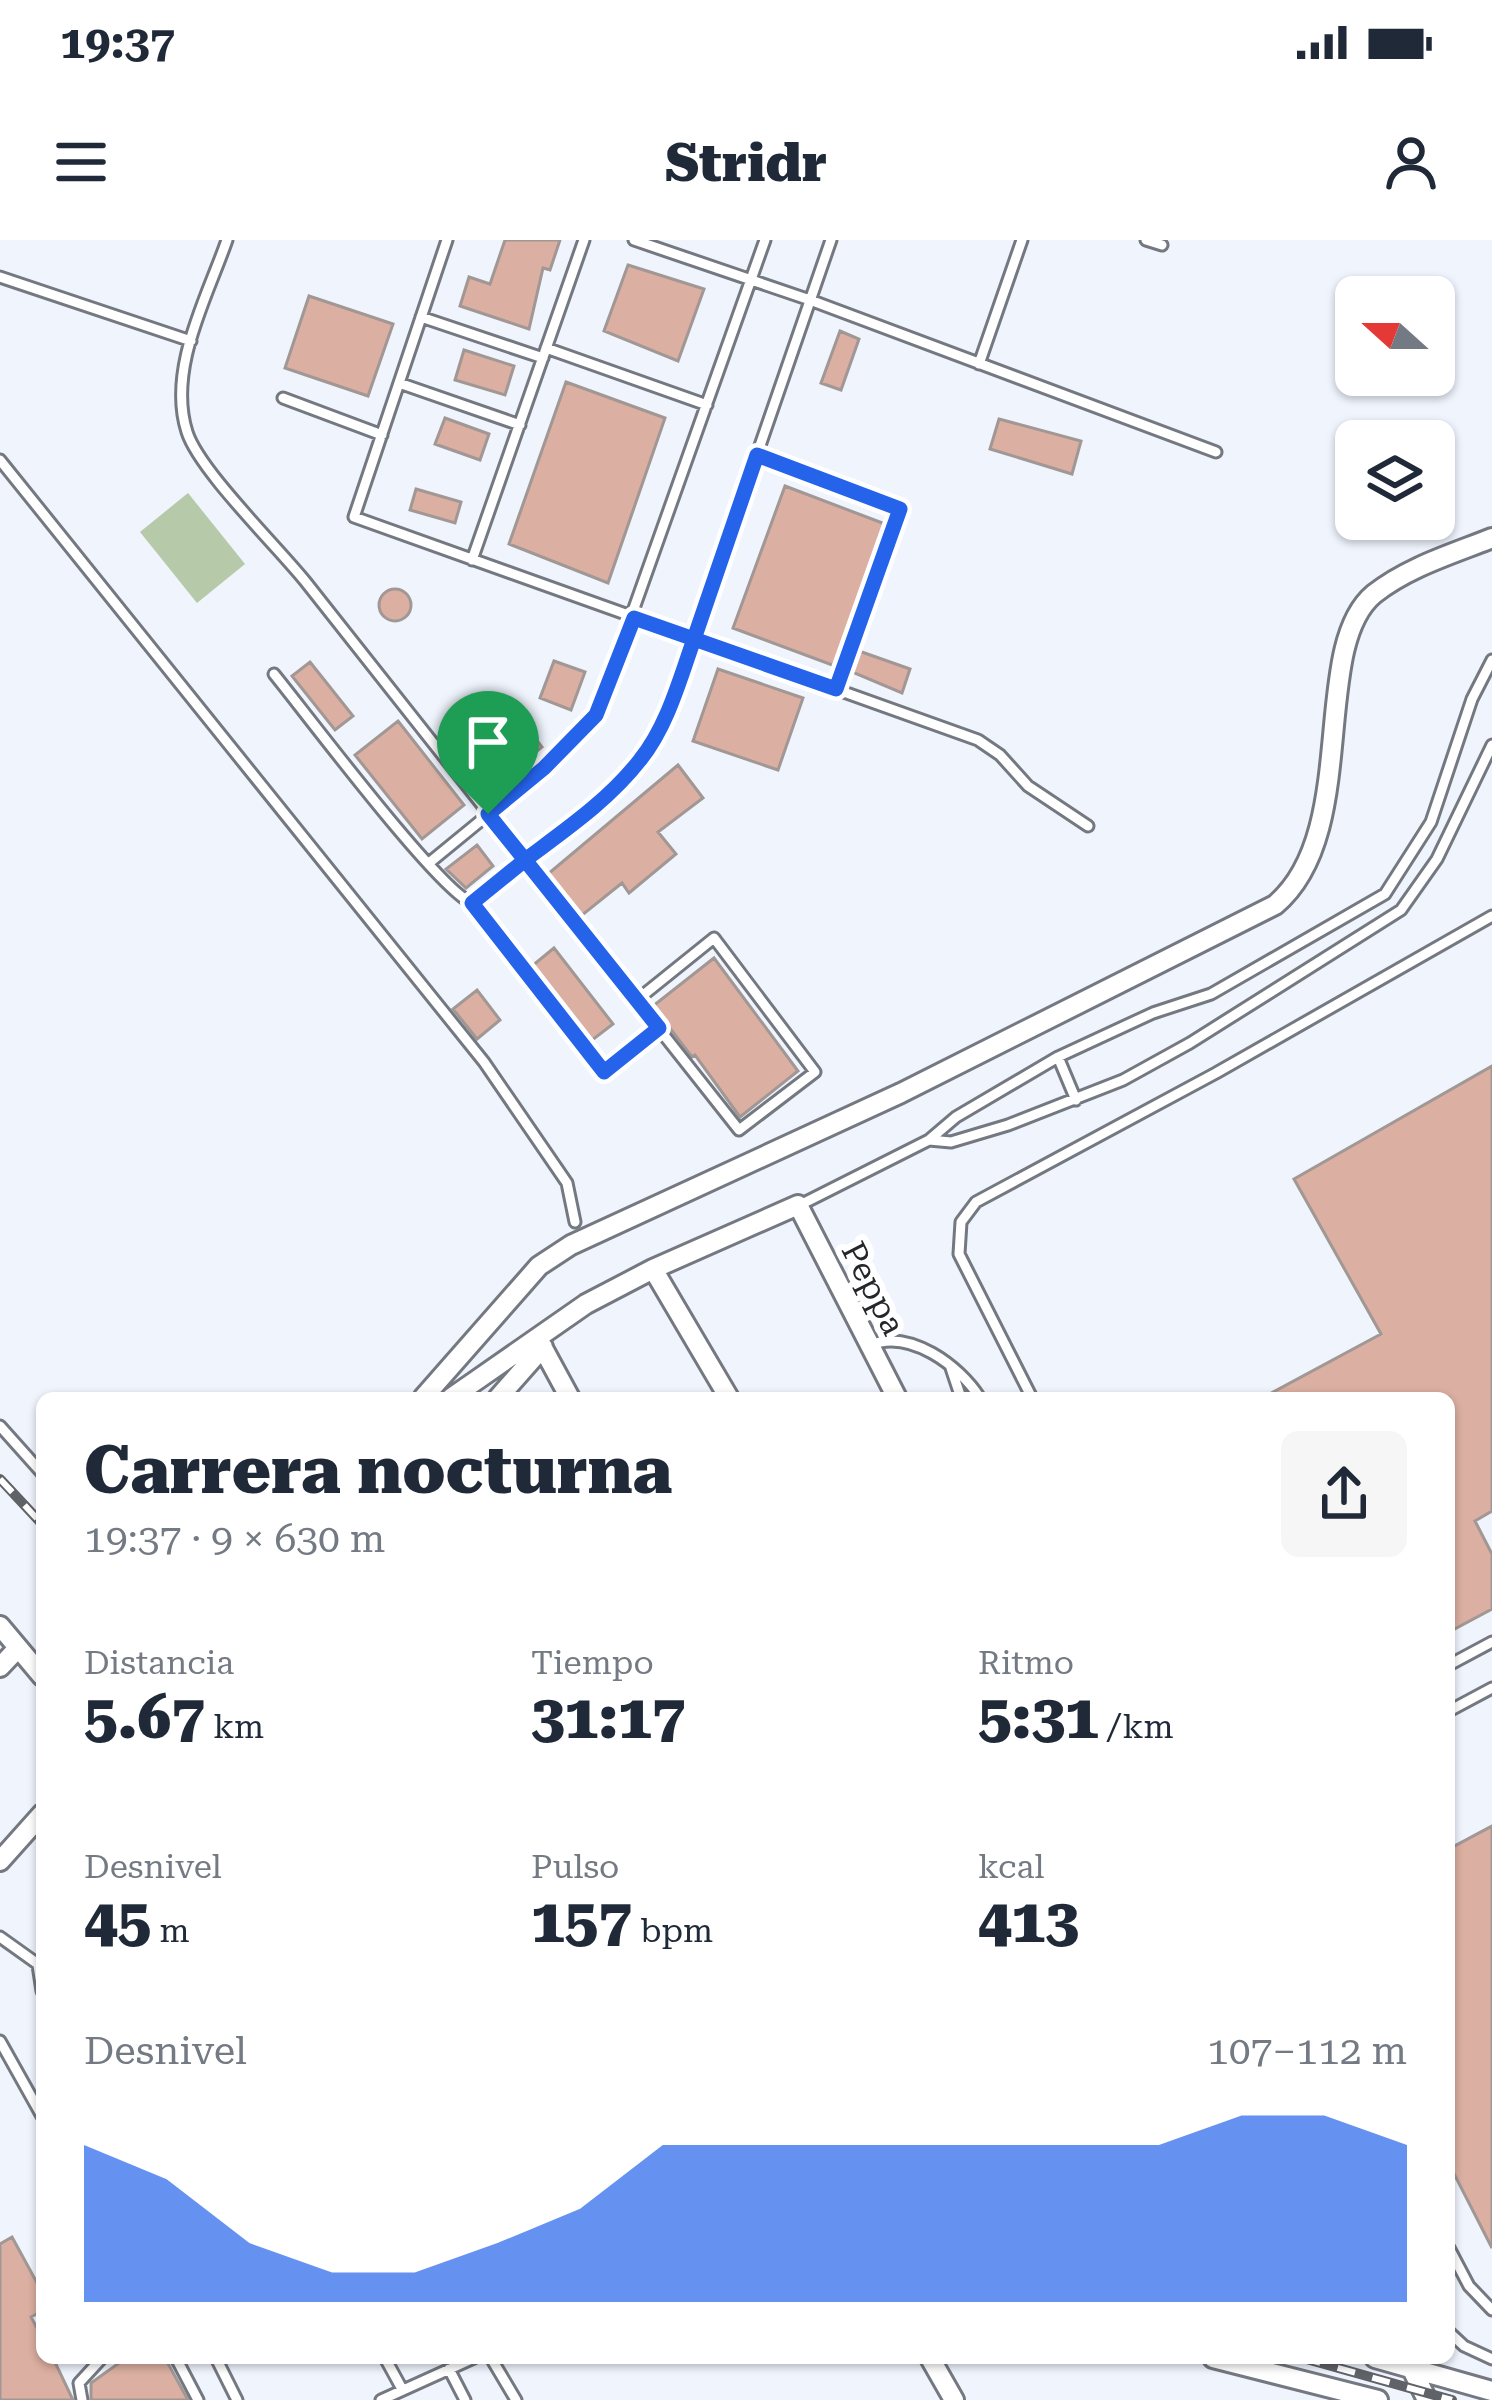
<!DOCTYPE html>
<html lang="es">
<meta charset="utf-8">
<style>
:root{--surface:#fff;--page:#f6f6f7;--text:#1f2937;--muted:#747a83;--accent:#2563eb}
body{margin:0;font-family:"Roboto Serif",serif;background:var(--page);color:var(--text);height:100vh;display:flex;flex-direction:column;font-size:45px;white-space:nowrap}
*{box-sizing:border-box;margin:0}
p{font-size:39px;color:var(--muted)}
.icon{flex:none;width:66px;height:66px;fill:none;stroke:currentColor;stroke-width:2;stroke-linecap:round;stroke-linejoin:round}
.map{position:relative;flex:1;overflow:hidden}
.drawer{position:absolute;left:36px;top:1152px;width:1419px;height:972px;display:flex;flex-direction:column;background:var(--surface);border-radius:18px;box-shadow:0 3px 9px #0004}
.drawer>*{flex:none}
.needle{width:78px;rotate:291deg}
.controls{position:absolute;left:1335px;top:36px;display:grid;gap:24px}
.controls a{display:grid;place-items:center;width:120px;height:120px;border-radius:18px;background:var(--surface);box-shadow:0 3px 9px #0004;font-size:60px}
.pin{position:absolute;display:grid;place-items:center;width:102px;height:102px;color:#fff;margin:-123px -51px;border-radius:50% 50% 50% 0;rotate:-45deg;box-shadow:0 0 12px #0007}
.pin .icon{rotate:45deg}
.round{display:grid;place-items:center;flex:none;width:126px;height:126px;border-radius:18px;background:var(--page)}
.overview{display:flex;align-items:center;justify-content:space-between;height:204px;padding:0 48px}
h1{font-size:66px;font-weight:800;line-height:90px}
.stats{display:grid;grid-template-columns:repeat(3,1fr);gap:18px;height:204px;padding:12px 48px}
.stats div{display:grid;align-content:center}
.stats b{font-size:60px;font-weight:800}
.stats small{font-size:33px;font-weight:400}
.stats p{font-size:33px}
.chart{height:336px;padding:24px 48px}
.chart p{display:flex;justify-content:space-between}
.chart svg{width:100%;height:216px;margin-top:12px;fill:var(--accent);opacity:.7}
.status{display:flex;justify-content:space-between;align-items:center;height:84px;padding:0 60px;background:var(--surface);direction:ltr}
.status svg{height:33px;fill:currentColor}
header{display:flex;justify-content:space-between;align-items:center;height:156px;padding:0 48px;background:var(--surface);font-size:54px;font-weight:800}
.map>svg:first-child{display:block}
.green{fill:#b6c9a8}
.building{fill:#dbafa1;stroke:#a19794;stroke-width:3}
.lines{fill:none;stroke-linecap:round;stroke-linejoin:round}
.service-casing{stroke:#747880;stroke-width:15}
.minor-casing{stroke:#747880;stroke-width:24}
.service{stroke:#fff;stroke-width:9}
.minor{stroke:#fff;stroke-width:18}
.rail-casing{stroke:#5f6267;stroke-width:10}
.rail{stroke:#fff;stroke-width:6;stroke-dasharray:18;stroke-linecap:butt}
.route-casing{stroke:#fff;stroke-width:24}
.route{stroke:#2563eb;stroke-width:15}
.labels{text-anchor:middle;stroke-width:12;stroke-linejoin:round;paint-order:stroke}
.street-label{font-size:33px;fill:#242629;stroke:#fff}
</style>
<div class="status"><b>19:37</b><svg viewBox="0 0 49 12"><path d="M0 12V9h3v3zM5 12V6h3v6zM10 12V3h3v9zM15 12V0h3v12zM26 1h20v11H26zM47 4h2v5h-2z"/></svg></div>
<header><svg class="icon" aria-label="menu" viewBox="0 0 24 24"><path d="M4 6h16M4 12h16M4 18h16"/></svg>Stridr<svg class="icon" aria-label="person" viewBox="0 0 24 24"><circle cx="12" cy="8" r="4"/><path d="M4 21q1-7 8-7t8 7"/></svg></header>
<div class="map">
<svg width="1492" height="2160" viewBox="0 0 1492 2160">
<rect width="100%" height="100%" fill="#eff4fd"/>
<!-- green -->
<path class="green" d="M188,253L245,324L197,363L140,292Z"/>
<!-- building -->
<path class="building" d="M505,0H560L550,30L543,28L529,89L460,66L469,37L490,44Z
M628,25L704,49L678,121L604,91Z
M309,56L393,84L368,156L285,128Z
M840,91L859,99L841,150L821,143Z
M464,110L514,126L505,155L455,140Z
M566,142L665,178L608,343L509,304Z
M445,178L489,194L480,220L435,204Z
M999,179L1081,201L1072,234L990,209Z
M785,246L885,284L835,426L733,388Z
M416,249L461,262L455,283L410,270Z
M379 365a16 16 0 1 1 32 0a16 16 0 1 1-32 0Z
M859,411L910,429L902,453L852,432Z
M554,421L585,432L571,470L540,458Z
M310,422L353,476L335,490L292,436Z
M718,429L803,458L778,530L693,501Z
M511,467L542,507L507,535L476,495Z
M398,481L464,565L422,599L355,515Z
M678,525L703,558L658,592L676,614L629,653L622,643L581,676L548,634Z
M477,605L493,626L466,648L446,629Z
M554,708L613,784L591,801L532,726Z
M714,718L798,831L740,877L695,815L692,817L653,766Z
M477,750L500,780L477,799L453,769Z
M1492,826V1271L1475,1281L1492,1314V1369L1449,1392V1158H1262L1381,1094L1294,939Z
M1492,1586V2008L1449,1924V1609Z
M12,1997L42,2052V2071L31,2077L42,2097V2118H53L73,2160H0V2004Z
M126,2118H165L188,2160H91V2143Z"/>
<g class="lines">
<!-- service casing -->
<g class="service-casing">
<path id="service" d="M227,0C207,58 167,129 187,192C199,230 276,305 305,341C449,524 594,707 739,890L815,832L714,698L637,760
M447,0L354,277L978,500L1000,515L1028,546L1088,586
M634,0L810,60L1216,212
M1146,0L1162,5
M0,37L191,101
M421,77L543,118
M546,108L707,165
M979,124L1022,0
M399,143L520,185
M283,158L382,195
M757,215L900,269L836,449
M0,220L484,822L567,943L575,982
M472,320L584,0
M274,434C305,472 439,651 472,663L604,833L659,788
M429,623L545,528L596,475L765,0
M472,663L585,574L641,519L670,466L831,0
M1058,817L1076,860
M929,900L951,902L1008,885L1123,840L1190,803L1401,670L1437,619L1492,505
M800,965L929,900L956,877L1058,817L1153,773L1211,754L1385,654L1431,582L1472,459L1492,420
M870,1105C910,1089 959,1125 980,1158
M951,1128L961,1158
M1032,1158L959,1014L961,982L976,962L1216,833L1492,676
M0,1186L42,1233
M1449,1425L1492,1402
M1449,1471L1492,1448
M0,1697L42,1727
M38,1725L42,1751
M0,1801L42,1876
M1449,2008L1469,2046L1492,2070
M1449,2092L1464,2106L1492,2119
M176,2118L198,2160
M216,2118L237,2160
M385,2118L402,2149
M491,2118L516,2160
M449,2129L465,2160
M82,2160L79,2143L102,2118
M381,2160L474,2118"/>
</g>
<!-- minor casing -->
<g class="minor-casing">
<path id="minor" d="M653,1029L729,1158
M538,1099L570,1158
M423,1158L539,1026L571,1005L901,853L1275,665C1361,593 1309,408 1374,354C1408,327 1452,314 1492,298
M451,1158L586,1064L653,1029L798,965L897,1158
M498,1158L543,1107
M0,1386L42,1436
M0,1427L18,1408
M0,1621L42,1574
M930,2118L954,2160
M1213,2118L1378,2160
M1375,2118L1492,2151
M1408,2121L1427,2160"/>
</g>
<!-- service -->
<use href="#service" class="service"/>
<!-- minor -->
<use href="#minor" class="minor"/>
<!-- rail casing -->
<g class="rail-casing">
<path id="rail" d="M0,1239L42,1284
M1303,2118L1452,2160"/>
</g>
<!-- rail -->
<use href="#rail" class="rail"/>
</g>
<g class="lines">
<!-- route casing -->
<g class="route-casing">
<path id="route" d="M488,574L525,620L472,663L604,832L659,788L525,620C565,590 609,560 640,520C667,487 680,439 694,399L836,449L900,269L757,215L694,399L634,378L596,475L544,528L488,574"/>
</g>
<!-- route -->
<use href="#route" class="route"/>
</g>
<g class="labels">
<!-- street labels -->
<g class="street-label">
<text transform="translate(874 1048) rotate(63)" y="12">Peppa</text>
</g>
</g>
</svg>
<div class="controls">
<a><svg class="needle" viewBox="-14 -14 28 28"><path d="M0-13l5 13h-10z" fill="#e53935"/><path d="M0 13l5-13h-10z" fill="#747a83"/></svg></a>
<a><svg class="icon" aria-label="layers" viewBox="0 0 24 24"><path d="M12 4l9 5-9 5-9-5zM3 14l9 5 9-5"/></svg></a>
</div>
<div class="pin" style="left:488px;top:574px;background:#1e9e55"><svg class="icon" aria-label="arrive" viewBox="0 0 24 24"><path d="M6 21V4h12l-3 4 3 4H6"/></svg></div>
<section class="drawer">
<div class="overview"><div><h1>Carrera nocturna</h1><p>19:37 · 9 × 630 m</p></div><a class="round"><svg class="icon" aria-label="share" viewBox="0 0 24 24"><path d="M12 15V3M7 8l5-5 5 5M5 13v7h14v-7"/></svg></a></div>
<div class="stats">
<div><p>Distancia</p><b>5.67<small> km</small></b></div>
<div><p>Tiempo</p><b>31:17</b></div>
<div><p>Ritmo</p><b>5:31<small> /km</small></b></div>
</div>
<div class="stats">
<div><p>Desnivel</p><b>45<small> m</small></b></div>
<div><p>Pulso</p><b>157<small> bpm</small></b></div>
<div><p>kcal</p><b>413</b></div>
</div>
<div class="chart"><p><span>Desnivel</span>107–112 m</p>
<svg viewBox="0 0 160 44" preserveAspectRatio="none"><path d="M0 44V12L10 19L20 32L30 38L40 38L50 32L60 25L70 12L80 12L90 12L100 12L110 12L120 12L130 12L140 6L150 6L160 12V44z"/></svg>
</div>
</section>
</div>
